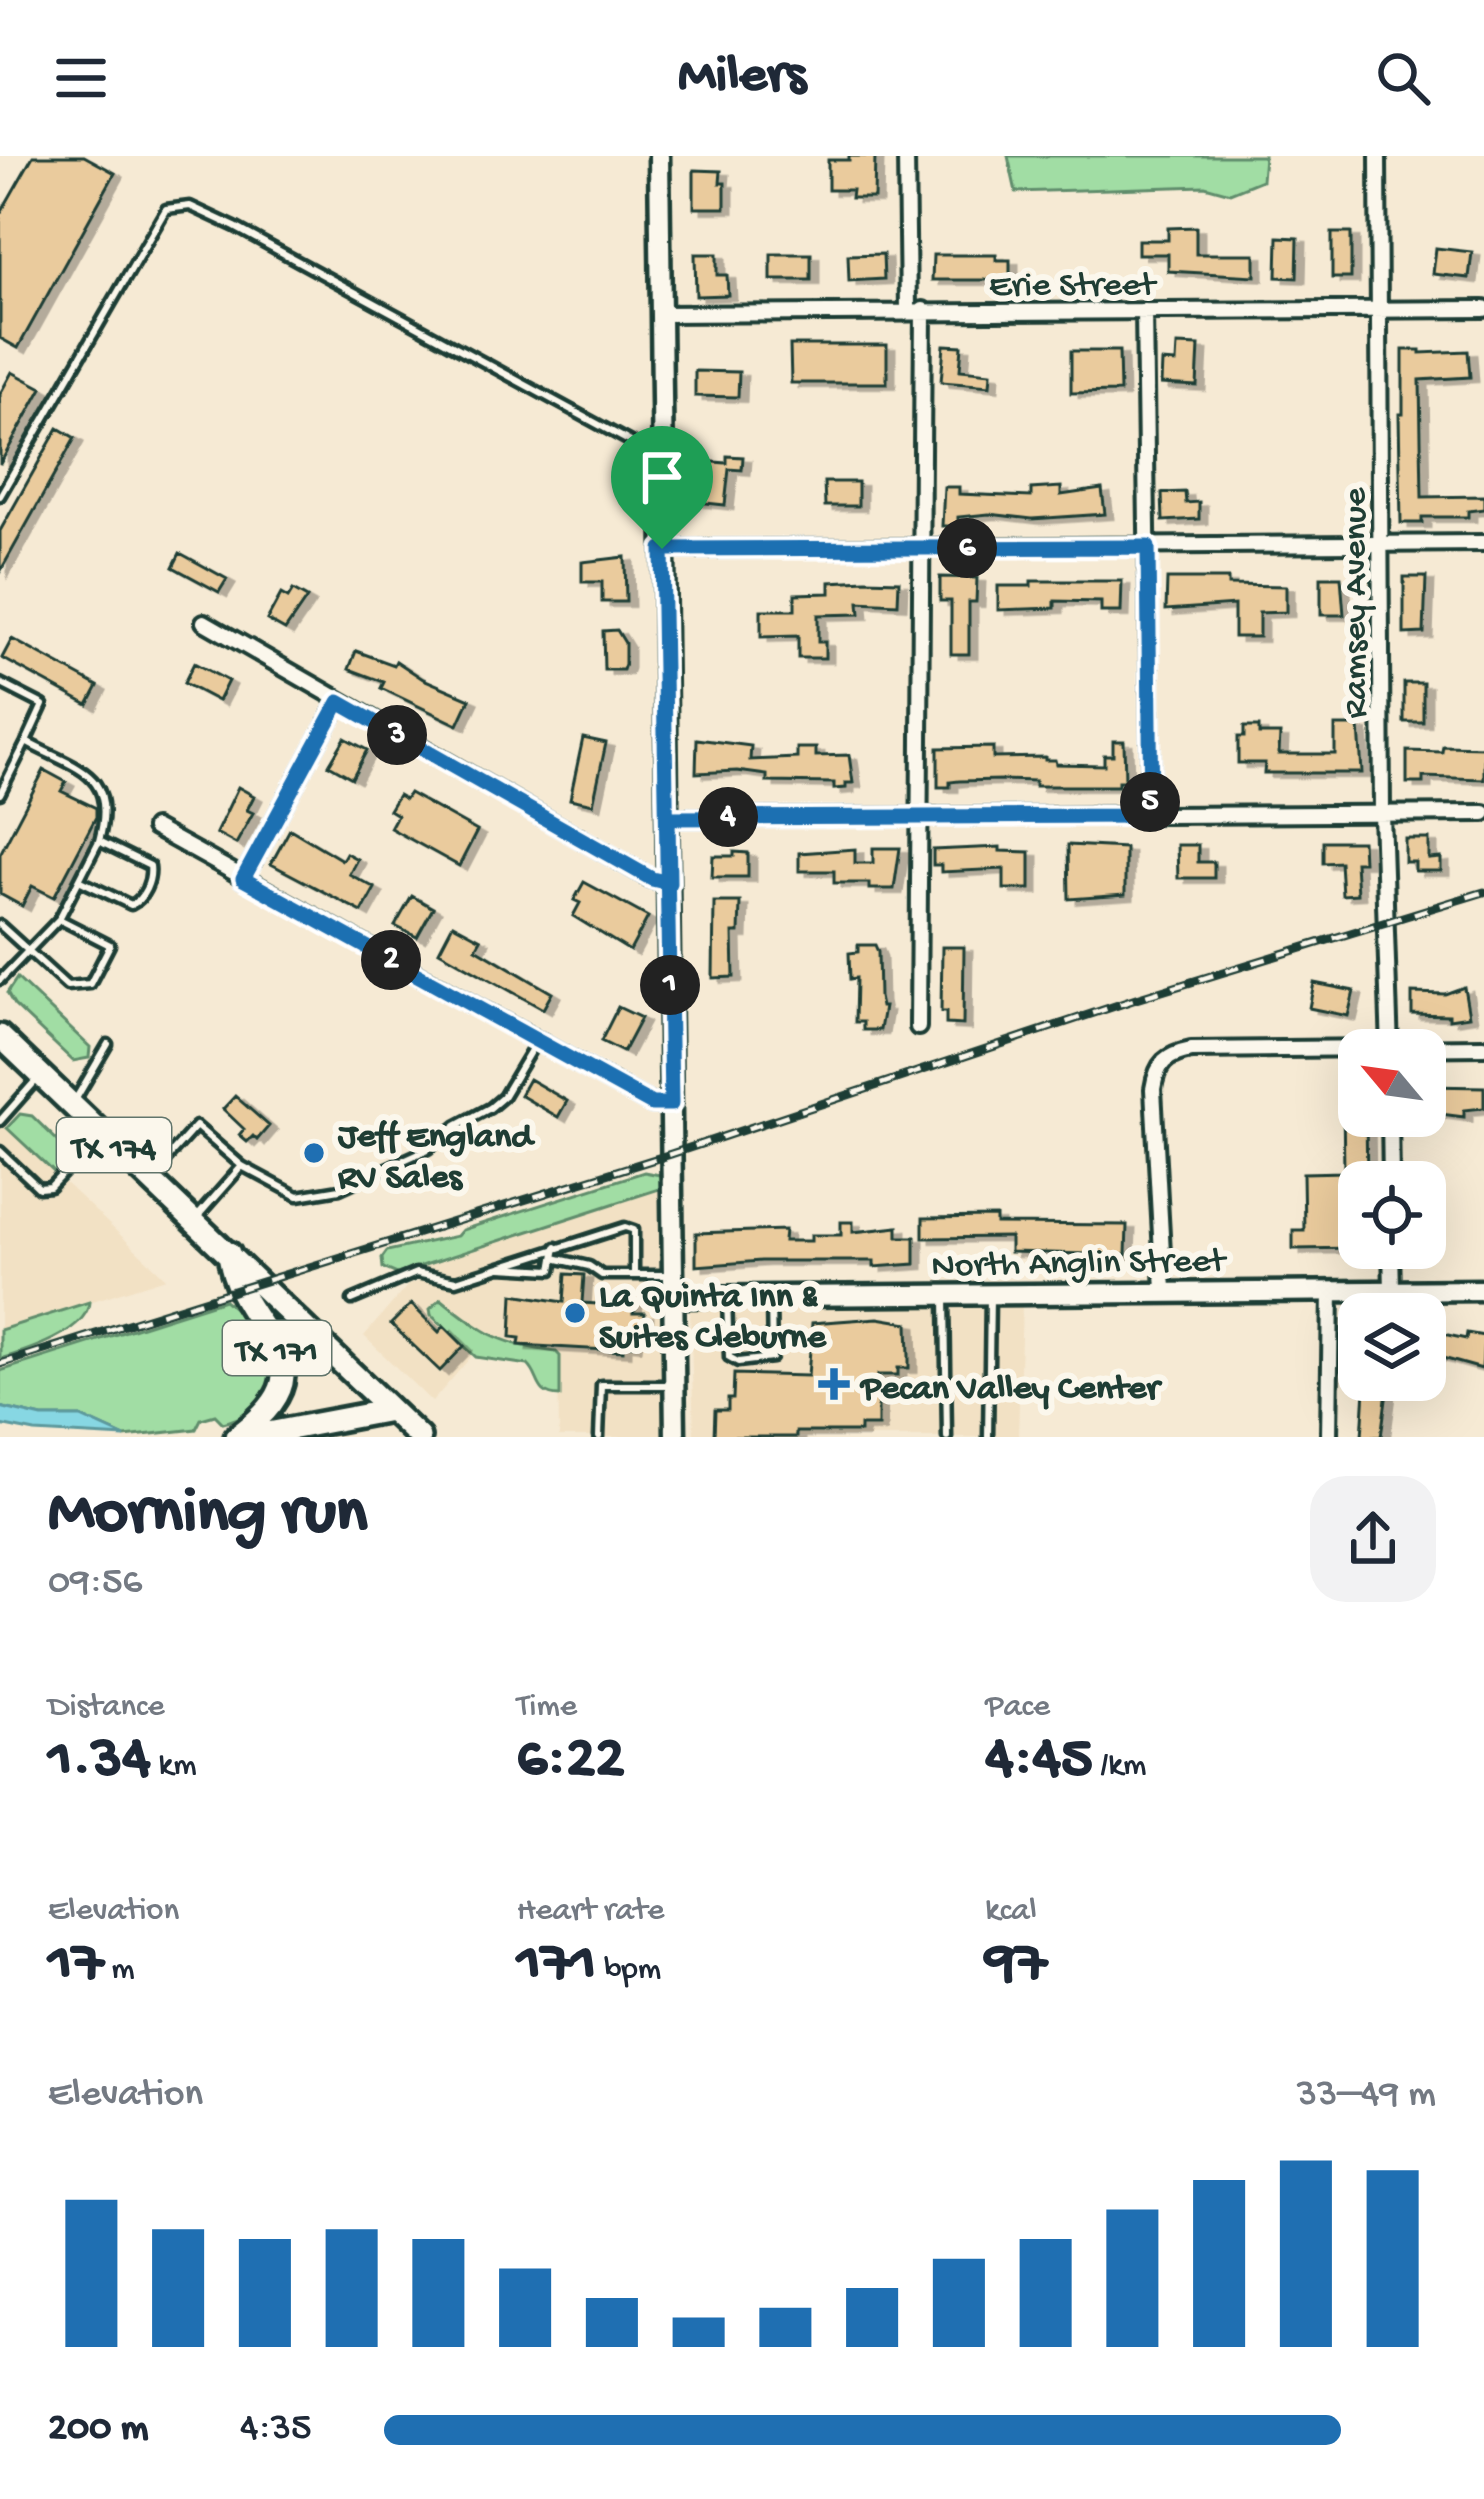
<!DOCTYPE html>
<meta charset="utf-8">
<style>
:root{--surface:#fff;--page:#f2f2f3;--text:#1f2937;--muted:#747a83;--accent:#1f6fb2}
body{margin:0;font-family:"Gochi Hand",sans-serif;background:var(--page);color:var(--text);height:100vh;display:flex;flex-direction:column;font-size:45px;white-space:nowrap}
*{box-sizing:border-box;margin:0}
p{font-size:39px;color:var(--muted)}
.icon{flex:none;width:66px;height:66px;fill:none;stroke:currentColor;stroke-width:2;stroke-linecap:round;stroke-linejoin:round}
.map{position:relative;height:1281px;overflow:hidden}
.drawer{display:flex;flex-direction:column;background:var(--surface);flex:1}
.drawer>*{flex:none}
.needle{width:78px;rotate:299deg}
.tools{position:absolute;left:1338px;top:873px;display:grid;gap:24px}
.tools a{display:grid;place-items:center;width:108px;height:108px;border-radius:24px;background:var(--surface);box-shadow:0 12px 48px #0002;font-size:60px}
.pin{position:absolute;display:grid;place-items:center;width:102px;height:102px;color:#fff;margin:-123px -51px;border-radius:50% 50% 50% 0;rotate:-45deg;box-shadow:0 0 12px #0007}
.pin .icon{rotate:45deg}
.km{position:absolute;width:60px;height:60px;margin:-30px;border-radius:50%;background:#222;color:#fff;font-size:33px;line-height:60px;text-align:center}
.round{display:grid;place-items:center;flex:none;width:126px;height:126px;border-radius:36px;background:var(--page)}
.headline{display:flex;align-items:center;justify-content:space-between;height:204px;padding:0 48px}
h1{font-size:66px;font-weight:700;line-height:90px}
.stats{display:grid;grid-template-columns:repeat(3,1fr);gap:18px;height:204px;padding:12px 48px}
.stats div{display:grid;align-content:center}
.stats b{font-size:60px;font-weight:700}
.stats small{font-size:33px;font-weight:400}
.stats p{font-size:33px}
.chart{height:336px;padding:24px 48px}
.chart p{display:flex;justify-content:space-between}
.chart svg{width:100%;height:216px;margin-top:12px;stroke:var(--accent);stroke-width:6}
ul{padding:0 48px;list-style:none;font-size:39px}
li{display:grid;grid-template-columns:192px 144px 1fr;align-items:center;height:90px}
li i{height:30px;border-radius:15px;background:var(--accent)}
header{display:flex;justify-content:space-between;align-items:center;height:156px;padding:0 48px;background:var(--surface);font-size:54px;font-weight:700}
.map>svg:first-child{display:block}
.built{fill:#f2e1c4}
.green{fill:#a1dda4;stroke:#608d6c;stroke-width:3}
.water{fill:#87d7e3;stroke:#5d999d;stroke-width:3}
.building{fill:#eacb9d;stroke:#1f3d34;stroke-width:3;filter:url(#shadow)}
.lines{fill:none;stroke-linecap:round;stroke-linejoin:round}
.lane-casing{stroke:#1f3d34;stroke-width:15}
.street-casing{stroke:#1f3d34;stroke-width:22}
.secondary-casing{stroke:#1f3d34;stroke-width:27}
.primary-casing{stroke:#1f3d34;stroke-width:30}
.lane{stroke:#fbf7ec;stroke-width:6}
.street{stroke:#fbf7ec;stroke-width:14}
.secondary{stroke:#fbf7ec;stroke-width:18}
.primary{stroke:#fbf7ec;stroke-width:21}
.rail-casing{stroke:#1f3d34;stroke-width:9}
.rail{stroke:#fbf7ec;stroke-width:4.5;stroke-dasharray:14;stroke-linecap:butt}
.route-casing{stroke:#fff;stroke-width:24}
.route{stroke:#1f6fb2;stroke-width:15}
.poi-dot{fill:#1f6fb2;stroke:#fbf7ec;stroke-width:4.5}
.labels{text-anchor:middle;stroke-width:12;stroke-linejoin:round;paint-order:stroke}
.shield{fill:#fbf7ec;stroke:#61756b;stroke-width:3}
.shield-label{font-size:33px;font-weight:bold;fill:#1f3d34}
.street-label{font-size:36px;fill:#1f3d34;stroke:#fbf7ec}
.poi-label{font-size:36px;font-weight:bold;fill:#1f3d34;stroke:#fbf7ec;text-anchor:start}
</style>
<header><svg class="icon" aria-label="menu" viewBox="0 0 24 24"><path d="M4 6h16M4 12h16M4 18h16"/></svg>Milers<svg class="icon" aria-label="search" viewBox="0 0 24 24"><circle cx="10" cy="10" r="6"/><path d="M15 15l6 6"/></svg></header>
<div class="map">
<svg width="1484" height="1281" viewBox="0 0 1484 1281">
<defs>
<filter id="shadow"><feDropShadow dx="8" dy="4.5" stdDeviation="0" flood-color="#0004"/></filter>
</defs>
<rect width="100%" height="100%" fill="#f6ead4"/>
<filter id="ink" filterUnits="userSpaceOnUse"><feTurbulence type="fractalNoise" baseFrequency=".00833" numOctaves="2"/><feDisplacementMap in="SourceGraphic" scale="24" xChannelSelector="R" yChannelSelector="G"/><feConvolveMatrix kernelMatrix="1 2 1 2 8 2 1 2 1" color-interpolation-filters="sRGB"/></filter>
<g filter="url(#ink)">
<!-- built -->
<path class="built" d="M0,965L7,972L166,1122L0,1174Z
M665,1031V1281H559L558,1203L477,1194L432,1246L364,1180L408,1129L420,1125L411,1112Z
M1022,1147L1018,1281H694L690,1151Z"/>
<!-- green -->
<path class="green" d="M1008,0H1264L1262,24L1230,37L1205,30L1016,36Z
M17,822L90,891L89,902L73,905L14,849L7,837Z
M20,958L32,960L65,992L64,1005L55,1017L7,972Z
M644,1016L665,1020L662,1032L397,1118L383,1112L382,1102L387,1095L457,1080L462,1074Z
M441,1143C485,1179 501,1188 556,1196L560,1200V1240C535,1240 541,1221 528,1209L476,1201L431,1159L430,1153Z
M224,1144C272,1179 300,1247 223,1267L215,1259L201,1263L196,1273L125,1281L81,1261H42L0,1251V1215Z
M89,1146C87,1176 27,1195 0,1203V1174Z"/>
<!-- water -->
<path class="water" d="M0,1251L42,1261H81L125,1281L35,1276L0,1269Z"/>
<!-- building -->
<path class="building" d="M33,0H84L115,17L18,192L0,182V58Z
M849,0H875L874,42H851L852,34H828V4H849Z
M694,14L721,15L720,27H725V52H694Z
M1196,71V98H1255V120L1168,115V98H1138V84H1168V72Z
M1332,77H1351V122H1332Z
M1278,81L1298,82L1297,122L1277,121Z
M1436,92L1472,96L1469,122L1433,118Z
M695,98H717V119H727L728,139L696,140Z
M771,98H811V124H771Z
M883,98L884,123L849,125L848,99Z
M933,99H996V104H1010V124H932Z
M790,189H887V227H791Z
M944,189L962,190L960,214L991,217L990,230L941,226Z
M1177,189L1199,190L1197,230L1161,228L1162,206L1176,207Z
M1403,194H1420V197L1468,195L1470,221L1420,224L1422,341L1484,340V353L1468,355V361H1422V367H1401L1399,258H1403Z
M1071,195H1119L1120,236L1071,237Z
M695,215L739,216L738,241L695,240Z
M12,216L42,232L0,308V238Z
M58,272L75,282L0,416V375Z
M727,300L743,301L742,314L729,313L725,349L696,346L698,323L688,322L690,304L727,307Z
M824,326H858V350H825Z
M944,331H959V338L1031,341V333L1061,331V339L1102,333L1105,358L1032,363L989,358L958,361V370H942Z
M1185,336L1186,347L1199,346V363L1163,365L1162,337Z
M180,397L227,423L219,436L173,411Z
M625,401L626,446H602V426H582V406Z
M940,421L977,422L976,446H969V498H951V445H940Z
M1321,421H1341L1344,459H1321Z
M1404,421H1426L1424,477L1404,478Z
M1167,423H1228V429L1286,430V456L1259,457V481H1234V449L1166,454Z
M866,424L899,425L898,448L859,446L860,458L818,459V486H825V502H798V480L761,481V454H795V438L830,437V426Z
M1031,425H1122L1121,456H1101V446L1055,445V452L998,454V430H1031Z
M293,434L307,442L285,474L267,464L281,438L288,442Z
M617,474L625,487V508L623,514H604L603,475Z
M12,483L98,530L88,549L2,502Z
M356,495L394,509L396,505L423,523L470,543L458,569L381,532L384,526L349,513Z
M194,507L228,525L218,545L184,527Z
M1404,527H1423V566H1404Z
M1335,570H1359L1362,617H1264L1265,607H1238V581H1244V571H1259V578H1280L1279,598H1335Z
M345,582L367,594L352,622L329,609Z
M583,582L606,587L593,648L570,643Z
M697,583L751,590L750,604L797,602V592H816V600L849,599L853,627H846V632L834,633V627L767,626V619L737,615L696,617Z
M1113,585H1124L1125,625H1118V630H1035V625L1002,624L959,625L950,626V631H938V592L993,591V602L1045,601V604H1055L1056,608L1104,609V599H1113Z
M1443,590L1484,591V623L1423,621V627H1407V595L1442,596Z
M44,614L66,626L61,635L96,652V661L54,741L32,730L22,750L0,738V698Z
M238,631L254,640L247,654L253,657L236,688L216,677Z
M409,637L477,675L459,710L390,672L397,659L389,654L398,639L405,643Z
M290,673L342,704L346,697L357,703L349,718L375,732L362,756L271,708Z
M1405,683H1429V703L1441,702V715H1415V706H1405Z
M1323,685H1362L1363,706H1355L1357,738L1342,739L1340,706L1323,707Z
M1068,689L1125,692V739L1069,743Z
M1177,689H1198V706H1214V722H1178Z
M1000,691V695L1030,696V733H1004V713L941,716V709H933V694Z
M873,692H900L894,733H869V727H834V715H799V697L855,693V707H873Z
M734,696L748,697V721H712L713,700H734Z
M584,726L648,761L630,795L573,760L580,747L574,744Z
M412,740L433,752L417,781L395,770Z
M714,746H740L739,777H733L734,821L713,822Z
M453,768L481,783L476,792L552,837L543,853L439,795Z
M858,789H875L878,796L879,841L881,851H884L880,874H863V866H855L856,822L850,823L849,797L858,796Z
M942,791H964L963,869L946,868V856H941Z
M1314,827L1354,835L1348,860L1309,852Z
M1464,831L1469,860L1449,863V859L1412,858V837L1445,838Z
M618,851L641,862L623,896L601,885Z
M529,923L567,945L558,961L520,939Z
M1425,930L1484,931V952L1464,954V961L1425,956Z
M235,940L269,970L257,984L253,980L247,986L239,979L244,973L223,953Z
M1343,946H1359V960H1366L1367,1026H1359V1092L1293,1093V1074H1304L1303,1017L1344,1016Z
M996,1061V1068L1127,1069L1126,1099L1010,1096V1081L923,1082V1062Z
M841,1066H853V1076L898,1071V1081H915V1108L874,1111V1105H761L696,1110V1077L785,1074L784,1085H811V1079H841Z
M566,1118L584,1119L582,1147L614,1149L615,1144L634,1145L633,1157H645L644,1174L635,1173L633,1189L623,1188V1195L519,1189L520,1182L511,1181L513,1138L564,1146Z
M411,1148L439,1176L444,1170L464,1190L440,1215L391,1168Z
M878,1162L908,1167L909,1200V1212H898V1219H878V1270H860V1276H796V1281H714L715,1254H728V1243H733L734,1218L808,1220L812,1167Z
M1425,1174L1466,1183L1467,1177L1484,1180L1482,1213L1425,1197Z
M1365,1233L1387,1236L1381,1281H1362Z"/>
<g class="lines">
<!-- lane casing -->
<g class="lane-casing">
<path id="lane" d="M0,340L166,53L190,50L235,71L638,290H658
M0,527L43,549L26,586C77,614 118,616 99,685
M0,638L25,588
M0,769L67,830L90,828L110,789L59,763L99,685L150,710C152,725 144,743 131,749L79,724
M0,824L59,763
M74,946L108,888
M0,965L38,922
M0,995L39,1032L50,1031L98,981
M151,1020L196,970L242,1010L298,1040L340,1033L428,993L456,970L490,952L503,941L537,884
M196,1062L242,1010
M554,1102L589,1110L602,1119H634
M501,1111L552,1114L556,1091
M945,1141L947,1281
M727,1143L729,1201L738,1206L772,1202L771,1144
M352,1144L416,1117L456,1125L625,1071L634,1074V1119H669
M599,1281L601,1229H671
M988,1281L990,1140"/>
</g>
<!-- street casing -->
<g class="street-casing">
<path id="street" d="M906,0L908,154
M1378,0L1382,658L1390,894
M1144,155L1151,660
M660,158L1484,153
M662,393L1484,387
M204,466L651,723L669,727
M668,662L1484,657
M154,672L652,948H671
M243,723L339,546
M918,871L923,154
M1390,960L1391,1026
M1391,1092L1392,1135
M1164,1134L1153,933C1157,907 1166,899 1191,894L1484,891
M1329,1281L1331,1134"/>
</g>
<!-- secondary casing -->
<g class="secondary-casing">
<path id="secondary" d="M659,0L675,1281
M673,1141L1484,1134"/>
</g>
<!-- primary casing -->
<g class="primary-casing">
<path id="primary" d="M0,880L419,1281
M229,1097C239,1182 341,1204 236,1281
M247,1281L390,1254"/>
</g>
<!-- lane -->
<use href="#lane" class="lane"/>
<!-- street -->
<use href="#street" class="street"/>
<!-- secondary -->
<use href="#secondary" class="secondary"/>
<!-- primary -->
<use href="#primary" class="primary"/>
<!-- rail casing -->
<g class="rail-casing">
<path id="rail" d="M0,1208L671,998L1136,843L1484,736"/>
</g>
<!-- rail -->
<use href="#rail" class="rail"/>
</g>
</g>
<g class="lines" filter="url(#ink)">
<!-- route casing -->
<g class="route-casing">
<path id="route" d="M662,393C666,578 669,763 671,948H652L243,723L339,546L652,723L669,727L668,662L1151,660L1148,391L662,393"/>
</g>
<!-- route -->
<use href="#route" class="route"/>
</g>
<!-- markers -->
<g class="poi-dot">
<circle cx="314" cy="997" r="12"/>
<circle cx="575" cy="1157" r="12"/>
<path d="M828 1210h12v12h12v12h-12v12h-12v-12h-12v-12h12z"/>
</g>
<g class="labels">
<!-- shield labels -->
<g class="shield">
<rect x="57" y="962" width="114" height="54" rx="9"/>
<rect x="223" y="1165" width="108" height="54" rx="9"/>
</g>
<g class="shield-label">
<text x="114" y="1001">TX 174</text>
<text x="277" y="1204">TX 171</text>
</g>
<!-- street labels -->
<g class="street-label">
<text x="1072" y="138">Erie Street</text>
<text transform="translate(1351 447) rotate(-90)" y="13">Ramsey Avenue</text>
<text transform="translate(1078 1103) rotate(-1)" y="13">North Anglin Street</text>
</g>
<!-- poi labels -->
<g class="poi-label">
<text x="338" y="989">Jeff England<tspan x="338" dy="41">RV Sales</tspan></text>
<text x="599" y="1149">La Quinta Inn &amp;<tspan x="599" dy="41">Suites Cleburne</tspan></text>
<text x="861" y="1241">Pecan Valley Center</text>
</g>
</g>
</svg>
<div class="tools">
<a><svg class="needle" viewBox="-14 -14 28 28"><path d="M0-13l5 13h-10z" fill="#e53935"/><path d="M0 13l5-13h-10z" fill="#747a83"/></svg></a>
<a><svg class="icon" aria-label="locate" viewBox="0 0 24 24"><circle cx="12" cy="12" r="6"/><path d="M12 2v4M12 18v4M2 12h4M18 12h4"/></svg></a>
<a><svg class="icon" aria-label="layers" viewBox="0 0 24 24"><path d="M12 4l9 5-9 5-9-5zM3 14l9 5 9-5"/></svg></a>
</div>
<div class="pin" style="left:662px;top:393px;background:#1e9e55"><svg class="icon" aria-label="arrive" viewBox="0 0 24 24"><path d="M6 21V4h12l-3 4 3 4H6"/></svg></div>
<b class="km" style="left:670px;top:829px">1</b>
<b class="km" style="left:391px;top:804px">2</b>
<b class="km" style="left:397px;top:579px">3</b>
<b class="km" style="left:728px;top:661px">4</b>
<b class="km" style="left:1150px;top:646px">5</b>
<b class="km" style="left:967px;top:392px">6</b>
</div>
<section class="drawer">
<div class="headline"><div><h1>Morning run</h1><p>09:56</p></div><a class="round"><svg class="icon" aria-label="share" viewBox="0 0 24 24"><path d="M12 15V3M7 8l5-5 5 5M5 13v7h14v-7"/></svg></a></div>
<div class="stats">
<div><p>Distance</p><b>1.34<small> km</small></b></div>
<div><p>Time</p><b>6:22</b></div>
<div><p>Pace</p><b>4:45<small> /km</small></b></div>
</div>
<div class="stats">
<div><p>Elevation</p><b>17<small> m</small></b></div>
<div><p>Heart rate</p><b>171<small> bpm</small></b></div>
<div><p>kcal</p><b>97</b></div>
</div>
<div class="chart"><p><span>Elevation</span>33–49 m</p>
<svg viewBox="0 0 160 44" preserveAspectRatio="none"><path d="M5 44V14M15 44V20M25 44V22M35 44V20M45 44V22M55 44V28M65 44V34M75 44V38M85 44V36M95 44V32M105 44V26M115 44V22M125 44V16M135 44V10M145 44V6M155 44V8"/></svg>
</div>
<ul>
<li><b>200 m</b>4:35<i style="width:91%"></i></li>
</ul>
</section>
